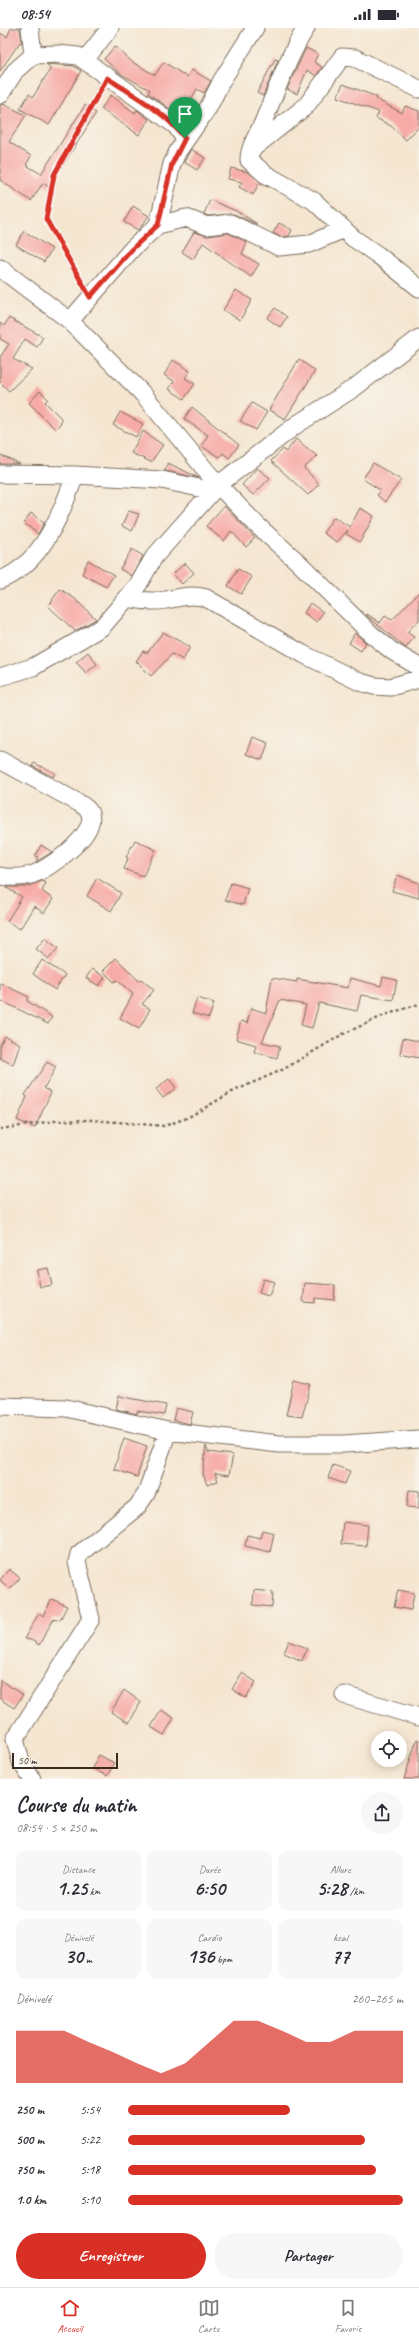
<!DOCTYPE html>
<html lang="fr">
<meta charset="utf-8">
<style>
:root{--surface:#fff;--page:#f7f7f7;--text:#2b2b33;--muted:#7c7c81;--line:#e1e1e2;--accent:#d93025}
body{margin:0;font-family:Caveat,sans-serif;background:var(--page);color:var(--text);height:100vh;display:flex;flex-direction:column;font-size:15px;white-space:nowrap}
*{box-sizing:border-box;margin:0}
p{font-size:13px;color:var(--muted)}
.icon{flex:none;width:22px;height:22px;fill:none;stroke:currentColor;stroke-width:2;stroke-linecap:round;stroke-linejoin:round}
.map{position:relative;height:1751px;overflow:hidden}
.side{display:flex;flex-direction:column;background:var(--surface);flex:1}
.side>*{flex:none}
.buttons{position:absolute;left:371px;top:1703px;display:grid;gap:8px}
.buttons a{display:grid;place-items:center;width:36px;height:36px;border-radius:50%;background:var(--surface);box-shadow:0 2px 10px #0003;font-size:20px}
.scale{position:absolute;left:12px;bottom:10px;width:106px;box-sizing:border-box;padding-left:4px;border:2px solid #3b2a1e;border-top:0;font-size:11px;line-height:14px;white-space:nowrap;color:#3b2a1e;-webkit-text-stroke:3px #f7f3e8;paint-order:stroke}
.pin{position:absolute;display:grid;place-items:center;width:34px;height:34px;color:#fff;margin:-41px -17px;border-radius:50% 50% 50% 0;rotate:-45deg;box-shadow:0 0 4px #0007}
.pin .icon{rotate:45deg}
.round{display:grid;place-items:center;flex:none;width:42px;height:42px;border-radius:21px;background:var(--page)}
.summary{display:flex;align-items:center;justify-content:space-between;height:68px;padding:0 16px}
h1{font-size:22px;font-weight:700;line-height:30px}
.metrics{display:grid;grid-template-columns:repeat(3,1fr);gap:6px;height:68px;padding:4px 16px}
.metrics div{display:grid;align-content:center;border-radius:10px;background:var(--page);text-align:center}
.metrics b{font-size:20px;font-weight:700}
.metrics small{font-size:11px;font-weight:400}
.metrics p{font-size:11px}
.chart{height:112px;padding:8px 16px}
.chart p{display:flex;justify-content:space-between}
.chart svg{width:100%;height:72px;margin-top:4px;fill:var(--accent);opacity:.7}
.cta{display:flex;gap:8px;margin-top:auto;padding:8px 16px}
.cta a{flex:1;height:46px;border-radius:24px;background:var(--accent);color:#fff;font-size:16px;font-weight:700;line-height:46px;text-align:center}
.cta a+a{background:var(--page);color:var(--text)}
ul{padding:0 16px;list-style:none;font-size:13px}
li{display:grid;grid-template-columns:64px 48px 1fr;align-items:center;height:30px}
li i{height:10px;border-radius:5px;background:var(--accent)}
.status{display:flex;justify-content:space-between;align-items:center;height:28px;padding:0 20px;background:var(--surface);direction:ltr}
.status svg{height:11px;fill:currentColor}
.tabs{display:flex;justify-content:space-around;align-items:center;height:56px;border-top:1px solid var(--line);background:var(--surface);font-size:11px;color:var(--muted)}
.tabs a{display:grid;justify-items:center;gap:2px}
.tabs .active{color:var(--accent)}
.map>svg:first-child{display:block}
.building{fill:#f7aba7}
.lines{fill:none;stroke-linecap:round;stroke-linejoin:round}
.minor-casing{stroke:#7c6c5d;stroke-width:19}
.path{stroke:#7c6c5d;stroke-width:2.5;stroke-dasharray:3 3;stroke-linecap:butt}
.minor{stroke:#fff;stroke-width:17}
.route-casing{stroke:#fff;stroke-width:8}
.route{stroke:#d93025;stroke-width:5}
</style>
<div class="status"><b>08:54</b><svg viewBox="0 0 49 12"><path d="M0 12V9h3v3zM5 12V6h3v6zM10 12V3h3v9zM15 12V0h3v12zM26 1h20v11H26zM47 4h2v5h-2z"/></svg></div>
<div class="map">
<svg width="419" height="1751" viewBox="0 0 419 1751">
<rect width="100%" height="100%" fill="#f7f3e8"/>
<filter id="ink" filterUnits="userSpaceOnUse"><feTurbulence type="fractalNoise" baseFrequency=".025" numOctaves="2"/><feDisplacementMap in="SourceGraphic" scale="8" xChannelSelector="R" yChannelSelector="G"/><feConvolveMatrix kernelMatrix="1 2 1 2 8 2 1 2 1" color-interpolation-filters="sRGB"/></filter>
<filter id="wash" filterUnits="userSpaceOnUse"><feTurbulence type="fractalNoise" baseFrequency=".012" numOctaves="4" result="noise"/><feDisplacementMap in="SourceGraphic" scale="16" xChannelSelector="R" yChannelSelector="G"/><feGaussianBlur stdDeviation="0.9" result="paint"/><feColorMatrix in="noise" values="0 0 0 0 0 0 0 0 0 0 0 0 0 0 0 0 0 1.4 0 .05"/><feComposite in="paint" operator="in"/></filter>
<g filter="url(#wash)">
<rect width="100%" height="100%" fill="#f5e6d1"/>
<g id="blocks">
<!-- building -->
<path class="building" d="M11,0H20L22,15L20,14L0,43V5L7,9Z
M115,18L132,34L155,47L164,34L187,49L192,42L211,53L204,65L197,61L181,89L148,65L150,62L121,46L104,31Z
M306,20L318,26L314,34L322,39L316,48L307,42L297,66L287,61Z
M275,31L278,32L263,68L257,65Z
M46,36L74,38L81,43L49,97L20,81L29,66L33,69L51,40Z
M343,56L377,69L376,71L402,85L405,78L419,83V99L406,112L391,98L376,90L379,84L337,69Z
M111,67L135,85L137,82L149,91L139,107L101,81Z
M3,76L26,87L9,114L31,128L26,137L41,146L85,77L96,85L49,159L43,155L31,173L0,152V77Z
M191,121L205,130L197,142L184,134Z
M231,140L248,144L268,159L259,155L253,167L239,159L242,154L228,151Z
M210,172L236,183L256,195V196L234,186L208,188L204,186Z
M133,178L149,188L138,202L124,194Z
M279,195L292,202L289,208L281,209L273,205Z
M24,203L52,221L44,234L16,217Z
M194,204L208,208L228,205L247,214L242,226L259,236L251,249L203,215L193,231L182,224Z
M236,262L252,272L240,292L223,282Z
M275,280L287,289L280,299L267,290Z
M9,290L43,309L37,319L25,311L13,331L32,341L9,363L0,354V329L9,316L0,311V295L4,298Z
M299,331L315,343L285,391L269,382Z
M173,332L190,343L185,350L195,356L184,371L169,361L174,353L164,347Z
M40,363L48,371L45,374L61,390V395L55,401L29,375Z
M252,375L267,384L256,402L240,393Z
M192,379L239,417L229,430L223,425L219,429L201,418L208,407L184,391Z
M120,384L143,396L136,409L113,397Z
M143,403L163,417L151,434L131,425Z
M296,411L317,428L304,440L319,456L308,467L271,433L283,421L286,424Z
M0,427L20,436H0Z
M168,435L199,450L165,443Z
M373,435L401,452L385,474L377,467L380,462L363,451Z
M257,440L270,450L253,467L242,457Z
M224,478L255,510L246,519L231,503L224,513L206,498Z
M360,480L374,488L360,514L346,506L348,502L337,514L323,505L334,489L350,499Z
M128,483L139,486L132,503L122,498Z
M31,485L44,495L38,506L24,495Z
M132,521L143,528L132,548L120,541Z
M88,532L114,547L106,559L82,546Z
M185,535L194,545L182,556L173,546Z
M238,541L252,549L241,566L228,558Z
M60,561L74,570L96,591L75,603L48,578Z
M419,564V592L407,604L414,609L406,620L366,587L367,586L380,595L385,588L392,592Z
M310,575L323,584L317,594L304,585Z
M163,604L190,619L183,632L172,626L151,648L136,633L143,623L147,625Z
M355,605L366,615L361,623L349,615Z
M88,624L97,636L86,645L76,634Z
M252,709L268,715L262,732L246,726Z
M34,735L55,745L53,749L32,738Z
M135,812L156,822L143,848L124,841L128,830L126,829Z
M41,817L52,824L36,834L38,829L35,828Z
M397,847L419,855V870L392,863Z
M97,850L121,865L111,883L87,868Z
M42,853L46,855L42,863L53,871L44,885L34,878L20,901L7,893L22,869L5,859H25Z
M231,855L248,860L243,877L225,872Z
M45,910L58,920L49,931L36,921Z
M116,930L139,953L141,951L154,962L142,976L150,981L139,1001L120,990L133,966L117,952L114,954L103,943Z
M42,932L65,947L55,962L33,946Z
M92,941L105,949L99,958L86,950Z
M383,949L397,952L393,972L361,967L357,983L319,975L312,1000L301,997L306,977L280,972L262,1014L280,1018L277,1030L254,1024L256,1017L236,1011L241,993L247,995L251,980L266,985L272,950L297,954V951L348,960L350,950L381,958Z
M0,955L29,969L27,973L52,989L48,996L0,972Z
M197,970L214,975L209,990L192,985Z
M5,1008L20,1016L13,1037L0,1030V1017Z
M403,1010L419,1013V1030L400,1026Z
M47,1034L56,1039L44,1060L51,1064L35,1100L17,1092L27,1069L25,1067Z
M169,1051L176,1060L163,1070L156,1061Z
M48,1240L52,1257L40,1259L37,1242Z
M263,1251L274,1254L269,1268L259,1265Z
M305,1255L335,1257L334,1272L315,1270V1275L303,1274Z
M294,1352L311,1356L302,1389L286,1387Z
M119,1368L166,1377L164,1387L137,1383V1386L116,1381Z
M176,1380L193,1384L190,1396L173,1392Z
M124,1410L147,1418L137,1449L114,1441Z
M206,1418L208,1424L233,1427L229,1447L215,1445L218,1453L207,1457L203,1446Z
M333,1437L350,1443L345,1456L328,1450Z
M409,1462L419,1463V1480L407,1479Z
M343,1494L368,1497L366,1518L341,1516Z
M262,1502L274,1505L270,1524L245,1518L247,1507L260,1510Z
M9,1541L20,1550L10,1561L0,1552Z
M254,1562L273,1564L272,1579L253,1577Z
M398,1562L414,1565L411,1582L394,1579Z
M52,1571L67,1578L60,1592L54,1590L39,1617L31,1612L24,1611L39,1585L43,1588Z
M289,1613L307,1620L302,1633L284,1625Z
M242,1645L256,1654L246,1670L232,1661Z
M0,1652L23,1667L14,1680L0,1671Z
M124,1662L141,1674L129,1695L111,1684Z
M161,1682L174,1690L164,1707L151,1699Z
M417,1711L419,1712V1751H404Z
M99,1727L114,1735L107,1748L92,1740Z"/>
</g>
</g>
<g filter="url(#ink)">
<use href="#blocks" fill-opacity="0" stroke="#7c6c5d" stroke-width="1"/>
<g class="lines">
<!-- minor casing -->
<g class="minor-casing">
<path id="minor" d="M30,0L33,27
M306,0C288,29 277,61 264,92C259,105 249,118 249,132L265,146L314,173L353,210L378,227L419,260
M85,32L110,0
M0,67L15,43L33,27L58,26L78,28L164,89L176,98L185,111
M252,121L306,78L342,29L355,30L419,61
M158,197L172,136L178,123L208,80L222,52L255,0
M0,240L70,293L143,366L218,457L259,499L299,535L371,606L392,623L419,639
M70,293L132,221L158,197L186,190L207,198L230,195L279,219L309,216L344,201
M0,446L75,447L162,452L213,463
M0,552C41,537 62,485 75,447
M129,570C141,573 154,574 166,572C181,569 192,566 206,570L303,626L360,654L374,658L390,659L419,651
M0,649L33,639L102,599L138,557L154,529L218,457L296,397L354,360L419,310
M0,732L79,775C83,778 89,781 90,786C97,807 48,842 31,847C20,850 10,850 0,848
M0,1378L66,1380L168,1403L279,1416H344L419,1411
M344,1667L419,1689
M32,1751L21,1734L15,1711L91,1591L77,1534L79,1526L137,1479L146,1466L168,1403"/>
</g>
<!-- path -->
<path class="path" d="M83,256L46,191L54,147L101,62
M0,1101L54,1093L91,1092L164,1098L187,1090L234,1063L284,1041L343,1006L385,987L419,976"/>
<!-- minor -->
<use href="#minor" class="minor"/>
</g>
</g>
<g class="lines" filter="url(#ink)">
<!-- route casing -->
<g class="route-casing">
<path id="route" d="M107,50C134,67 166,85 185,110L172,136L158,197L132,221L90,269L46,191L54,147Z"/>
</g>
<!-- route -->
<use href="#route" class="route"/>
</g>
</svg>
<div class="buttons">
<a><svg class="icon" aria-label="locate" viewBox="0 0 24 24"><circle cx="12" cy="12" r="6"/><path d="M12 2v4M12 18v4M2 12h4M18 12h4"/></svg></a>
</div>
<div class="scale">50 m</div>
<div class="pin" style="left:185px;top:110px;background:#1e9e55"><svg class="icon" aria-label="arrive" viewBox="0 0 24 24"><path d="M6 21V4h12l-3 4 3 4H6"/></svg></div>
</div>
<section class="side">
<div class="summary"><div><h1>Course du matin</h1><p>08:54 · 5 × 250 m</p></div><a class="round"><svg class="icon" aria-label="share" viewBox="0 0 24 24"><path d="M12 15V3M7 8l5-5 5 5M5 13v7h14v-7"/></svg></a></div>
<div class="metrics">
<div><p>Distance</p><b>1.25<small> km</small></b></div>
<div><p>Durée</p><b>6:50</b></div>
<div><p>Allure</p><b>5:28<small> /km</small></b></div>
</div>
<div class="metrics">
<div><p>Dénivelé</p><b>30<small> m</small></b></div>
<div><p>Cardio</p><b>136<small> bpm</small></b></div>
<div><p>kcal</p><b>77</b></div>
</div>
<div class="chart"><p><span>Dénivelé</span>260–265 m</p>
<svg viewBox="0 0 160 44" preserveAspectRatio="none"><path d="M0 44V12L10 12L20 12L30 19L40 25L50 32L60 38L70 32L80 19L90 6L100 6L110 12L120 19L130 19L140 12L150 12L160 12V44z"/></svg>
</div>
<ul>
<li><b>250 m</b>5:54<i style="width:59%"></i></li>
<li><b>500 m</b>5:22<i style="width:86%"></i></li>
<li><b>750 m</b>5:18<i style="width:90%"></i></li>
<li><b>1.0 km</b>5:10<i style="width:100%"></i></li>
</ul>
<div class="cta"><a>Enregistrer</a><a>Partager</a></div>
</section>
<nav class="tabs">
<a class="active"><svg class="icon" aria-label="home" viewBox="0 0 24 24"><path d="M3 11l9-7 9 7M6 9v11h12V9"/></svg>Accueil</a>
<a><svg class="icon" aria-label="map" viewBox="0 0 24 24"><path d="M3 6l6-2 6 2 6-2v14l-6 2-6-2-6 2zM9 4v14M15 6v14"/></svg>Carte</a>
<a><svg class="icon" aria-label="saved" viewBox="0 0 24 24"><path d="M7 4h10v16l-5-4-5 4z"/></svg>Favoris</a>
</nav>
